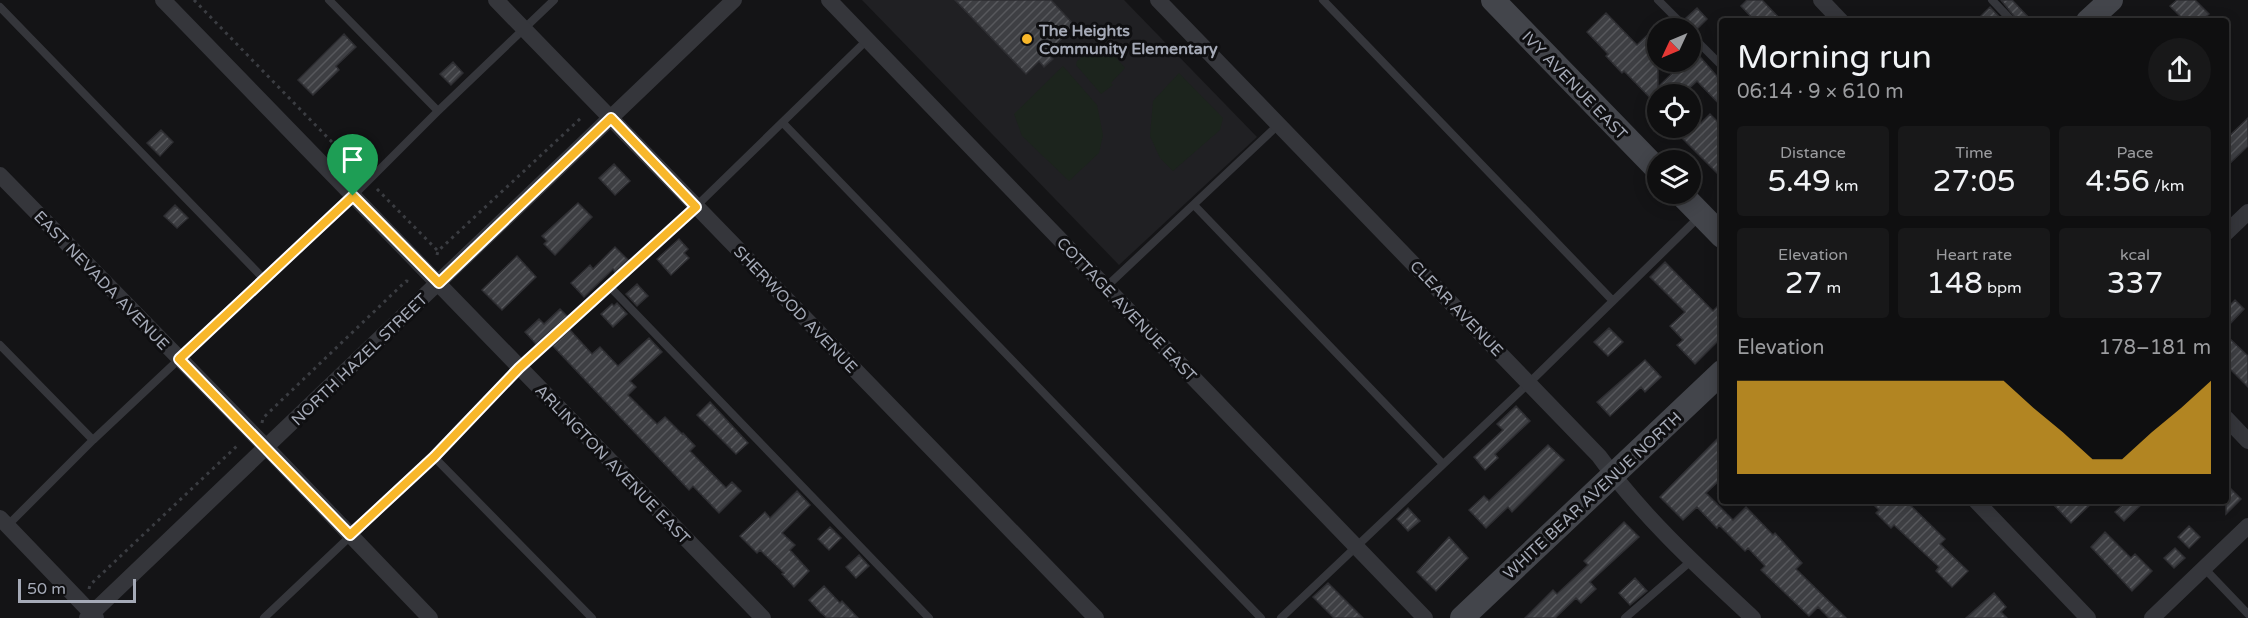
<!DOCTYPE html>
<meta charset="utf-8">
<style>
:root{--surface:#0f0f10;--page:#181819;--text:#f1f3f6;--muted:#9b9c9f;--line:#2f2f30;--accent:#f8b72a}
body{margin:0;font-family:"Varela Round",sans-serif;background:var(--page);color:var(--text);height:100vh;display:flex;flex-direction:column;font-size:22px;white-space:nowrap}
*{box-sizing:border-box;margin:0}
p{font-size:20px;color:var(--muted)}
.icon{flex:none;width:33px;height:33px;fill:none;stroke:currentColor;stroke-width:2;stroke-linecap:round;stroke-linejoin:round}
.map{position:relative;flex:1;overflow:hidden}
.side{position:absolute;left:1719px;top:18px;width:510px;height:486px;display:flex;flex-direction:column;background:var(--surface);border-radius:6px;box-shadow:0 3px 15px #0003,0 0 0 2px var(--line)}
.side>*{flex:none}
.needle{width:39px;rotate:226deg}
.tools{position:absolute;left:1647px;top:18px;display:grid;gap:12px}
.tools a{display:grid;place-items:center;width:54px;height:54px;border-radius:50%;background:var(--surface);box-shadow:0 3px 15px #0003,0 0 0 2px var(--line);font-size:30px}
.scale{position:absolute;left:18px;bottom:15px;width:118px;box-sizing:border-box;padding-left:6px;border:3px solid #a5aab7;border-top:0;font-size:16px;line-height:21px;white-space:nowrap;color:#a5aab7;-webkit-text-stroke:4px #0f0f11;paint-order:stroke}
.pin{position:absolute;display:grid;place-items:center;width:51px;height:51px;color:#fff;margin:-62px -26px;border-radius:50% 50% 50% 0;rotate:-45deg;box-shadow:0 0 6px #0007}
.pin .icon{rotate:45deg}
.round{display:grid;place-items:center;flex:none;width:63px;height:63px;border-radius:32px;background:var(--page)}
.summary{display:flex;align-items:center;justify-content:space-between;height:102px;padding:0 18px}
h1{font-size:33px;font-weight:600;line-height:45px}
.metrics{display:grid;grid-template-columns:repeat(3,1fr);gap:9px;height:102px;padding:6px 18px}
.metrics div{display:grid;align-content:center;border-radius:6px;background:var(--page);text-align:center}
.metrics b{font-size:30px;font-weight:600}
.metrics small{font-size:16px;font-weight:400}
.metrics p{font-size:16px}
.chart{height:168px;padding:12px 18px}
.chart p{display:flex;justify-content:space-between}
.chart svg{width:100%;height:108px;margin-top:6px;fill:var(--accent);opacity:.7}
.map>svg:first-child{display:block}
.built{fill:#202023}
.green{fill:#1c241d}
.building{fill:url(#building-hatch);stroke:#2e2e32;stroke-width:1.5}
.lines{fill:none;stroke-linecap:round;stroke-linejoin:round}
.path{stroke:#3b3d42;stroke-width:3;stroke-dasharray:3 4.5;stroke-linecap:butt}
.lane{stroke:#35363b;stroke-width:8}
.street{stroke:#35363b;stroke-width:16}
.secondary{stroke:#43454b;stroke-width:24}
.route-casing{stroke:#fff;stroke-width:12}
.route{stroke:#f8b72a;stroke-width:8}
.poi-dot{fill:#f8b72a;stroke:#0f0f11;stroke-width:2}
.labels{text-anchor:middle;stroke-width:6;stroke-linejoin:round;paint-order:stroke}
.poi-label{font-size:16px;font-weight:bold;fill:#a5aab7;stroke:#0f0f11;text-anchor:start}
.street-label{font-size:16px;fill:#a5aab7;stroke:#0f0f11}
</style>
<div class="map">
<svg width="2248" height="618" viewBox="0 0 2248 618">
<defs>
<pattern id="building-hatch" width="6" height="6" patternUnits="userSpaceOnUse" patternTransform="scale(1.5)"><rect width="6" height="6" fill="#3e3f43"/><path d="M-1 1l2-2M0 6l6-6M5 7l2-2" fill="none" stroke="#57585c"/></pattern>
</defs>
<rect width="100%" height="100%" fill="#141416"/>
<!-- built -->
<path class="built" d="M862,0H1124L1257,137L1119,265Z"/>
<!-- green -->
<path class="green" d="M1101,40L1125,68L1111,83L1113,85L1101,94L1076,65L1077,61Z
M1063,66L1097,105L1103,135L1099,153L1069,181L1022,136L1014,114Z
M1179,73L1223,118L1220,130L1173,171L1160,158L1150,136L1153,101Z"/>
<!-- building -->
<path class="building" d="M955,0H1051L1075,26L1047,53L1053,59L1044,67L1039,61L1026,74Z
M1747,0H1762L1782,21H1755L1741,6Z
M2001,0H2012L2032,21H2018Z
M2177,0H2195L2209,14L2201,21H2185L2170,6Z
M1990,7L2003,21H1976Z
M1697,8L1707,19L1697,29L1686,18Z
M1606,13L1637,45L1658,25V87L1684,62H1690V55L1695,51L1722,82V107L1697,81L1683,94H1658V106L1624,71L1622,73L1606,56L1608,54L1587,32Z
M344,34L356,47L336,66L339,70L313,95L298,80Z
M453,62L463,73L451,85L440,74Z
M1690,113L1701,123L1710,114L1722,126V178L1672,128H1690Z
M2248,118V146L2226,167V139Z
M161,130L173,142L160,156L147,143Z
M614,164L630,181L615,195L599,178Z
M578,203L592,217L555,255L544,244L547,241L542,236Z
M175,205L188,218L177,228L164,216Z
M679,239L688,249L684,253L689,258L671,275L657,259Z
M615,247L628,260L615,272L613,269L584,297L571,283L590,265L593,269Z
M517,256L536,277L502,310L482,290Z
M1665,262L1713,311L1722,302V337L1695,364L1677,345L1683,340L1670,326L1685,312L1650,277Z
M637,284L648,296L637,306L626,294Z
M2235,300L2244,309L2226,328V309Z
M617,303L627,314L613,327L601,314L612,304L614,306Z
M560,309L567,316L536,344L525,332L539,319L544,324Z
M1609,328L1623,342L1608,356L1594,342Z
M570,330L592,354L600,347L618,366L649,338L662,352L630,381L636,387L628,395L657,424L665,417L682,434L683,433L695,446L690,451L726,488L732,482L741,491L719,513L693,486L689,490L553,346Z
M2226,335L2248,356V387L2226,365Z
M1645,360L1661,377L1645,392L1641,387L1610,416L1597,402Z
M710,402L748,443L736,454L697,415Z
M1516,406L1530,421L1495,454L1498,458L1485,470L1474,457L1503,430L1497,424Z
M1722,434V478L1706,493L1733,520L1746,507L1773,535L1775,533L1802,563L1796,569L1846,618H1829L1818,607L1809,616L1761,570L1765,566L1748,548L1745,551L1719,525L1717,528L1697,507L1683,520L1660,497Z
M1548,445L1564,460L1512,512L1508,507L1486,528L1469,510L1484,496L1489,501Z
M2226,484L2241,499L2226,514Z
M797,491L810,505L782,533L795,545L790,550L809,571L794,587L782,574L784,573L760,550L757,553L740,536L765,512L770,518Z
M1870,501H1906L1945,539L1940,544L1968,571L1952,587L1936,571L1939,567L1894,525L1891,528L1876,513L1879,510Z
M2050,501H2094L2071,523Z
M2127,501H2145L2124,521L2115,512Z
M1408,508L1420,521L1408,531L1397,519Z
M1624,522L1639,537L1590,582L1596,589L1581,603L1576,598L1555,618H1525L1553,590L1557,594L1588,565L1584,561Z
M2189,526L2200,537L2189,548L2178,537Z
M830,527L841,538L829,550L818,539Z
M2105,532L2131,558L2135,554L2152,571L2132,591L2091,547Z
M1449,537L1468,558L1436,591L1417,572Z
M2175,548L2185,558L2174,568L2164,558Z
M859,555L869,566L856,578L846,567Z
M1635,578L1647,591L1630,605L1619,593Z
M1328,583L1363,618H1334L1313,597Z
M824,586L840,603L842,601L858,618H827L820,612L809,600Z
M1994,593L2006,607L2001,612L2007,618H1966Z"/>
<g class="lines">
<!-- path -->
<path class="path" d="M194,0L362,173
M377,189L438,251
M437,255L438,251L581,118
M262,423L263,418L406,281L411,282
M89,589L90,585L239,444"/>
<!-- lane -->
<path class="lane" d="M329,0L438,111
M1323,0L1613,301
M1658,0L1686,28
M1992,0L2012,21
M0,7L264,279
M1690,34L1722,66
M783,123L1261,618
M1194,205L1443,464
M610,287L929,618
M1106,287L1278,125
M0,345L93,440
M434,457L592,618
M1721,493L1722,491
M8,525L93,440L353,196L438,111L554,0
M2204,568L2248,614
M264,618L434,457L519,368L682,220L867,40
M1281,618L1529,383L1701,215
M1625,618L1691,561"/>
<!-- street -->
<path class="street" d="M163,0L763,618
M496,0L1096,618
M829,0L1425,618
M1158,0L1599,456C1643,517 1698,567 1753,618
M1821,0L1841,21
M0,175L266,447L430,618
M2226,233L2248,212
M2226,418L2248,441
M1976,501L2088,618
M0,518L96,618
M87,618L734,0
M2152,618L2248,526"/>
<!-- secondary -->
<path class="secondary" d="M1493,0L1658,170
M2088,21L2111,0
M1681,194L1722,236
M1462,618L1722,372"/>
</g>
<g class="lines">
<!-- route casing -->
<g class="route-casing">
<path id="route" d="M611,118L696,207L519,368L434,457L350,535L179,359L353,196L439,283Z"/>
</g>
<!-- route -->
<use href="#route" class="route"/>
</g>
<!-- markers -->
<circle class="poi-dot" cx="1027" cy="39" r="6"/>
<g class="labels">
<!-- poi labels -->
<g class="poi-label">
<text x="1039" y="36">The Heights<tspan x="1039" dy="18">Community Elementary</tspan></text>
</g>
<!-- street labels -->
<g class="street-label">
<text transform="translate(1575 85) rotate(46)" y="6">IVY AVENUE EAST</text>
<text transform="translate(102 280) rotate(46)" y="6">EAST NEVADA AVENUE</text>
<text transform="translate(1457 308) rotate(46)" y="6">CLEAR AVENUE</text>
<text transform="translate(796 309) rotate(46)" y="6">SHERWOOD AVENUE</text>
<text transform="translate(1127 309) rotate(46)" y="6">COTTAGE AVENUE EAST</text>
<text transform="translate(359 359) rotate(-44)" y="6">NORTH HAZEL STREET</text>
<text transform="translate(613 464) rotate(46)" y="6">ARLINGTON AVENUE EAST</text>
<text transform="translate(1592 495) rotate(-43)" y="6">WHITE BEAR AVENUE NORTH</text>
</g>
</g>
</svg>
<div class="tools">
<a><svg class="needle" viewBox="-14 -14 28 28"><path d="M0-13l5 13h-10z" fill="#e53935"/><path d="M0 13l5-13h-10z" fill="#9b9c9f"/></svg></a>
<a><svg class="icon" aria-label="locate" viewBox="0 0 24 24"><circle cx="12" cy="12" r="6"/><path d="M12 2v4M12 18v4M2 12h4M18 12h4"/></svg></a>
<a><svg class="icon" aria-label="layers" viewBox="0 0 24 24"><path d="M12 4l9 5-9 5-9-5zM3 14l9 5 9-5"/></svg></a>
</div>
<div class="scale">50 m</div>
<div class="pin" style="left:353px;top:196px;background:#1e9e55"><svg class="icon" aria-label="arrive" viewBox="0 0 24 24"><path d="M6 21V4h12l-3 4 3 4H6"/></svg></div>
<section class="side">
<div class="summary"><div><h1>Morning run</h1><p>06:14 · 9 × 610 m</p></div><a class="round"><svg class="icon" aria-label="share" viewBox="0 0 24 24"><path d="M12 15V3M7 8l5-5 5 5M5 13v7h14v-7"/></svg></a></div>
<div class="metrics">
<div><p>Distance</p><b>5.49<small> km</small></b></div>
<div><p>Time</p><b>27:05</b></div>
<div><p>Pace</p><b>4:56<small> /km</small></b></div>
</div>
<div class="metrics">
<div><p>Elevation</p><b>27<small> m</small></b></div>
<div><p>Heart rate</p><b>148<small> bpm</small></b></div>
<div><p>kcal</p><b>337</b></div>
</div>
<div class="chart"><p><span>Elevation</span>178–181 m</p>
<svg viewBox="0 0 160 44" preserveAspectRatio="none"><path d="M0 44V6L10 6L20 6L30 6L40 6L50 6L60 6L70 6L80 6L90 6L100 17L110 27L120 38L130 38L140 27L150 17L160 6V44z"/></svg>
</div>
</section>
</div>
